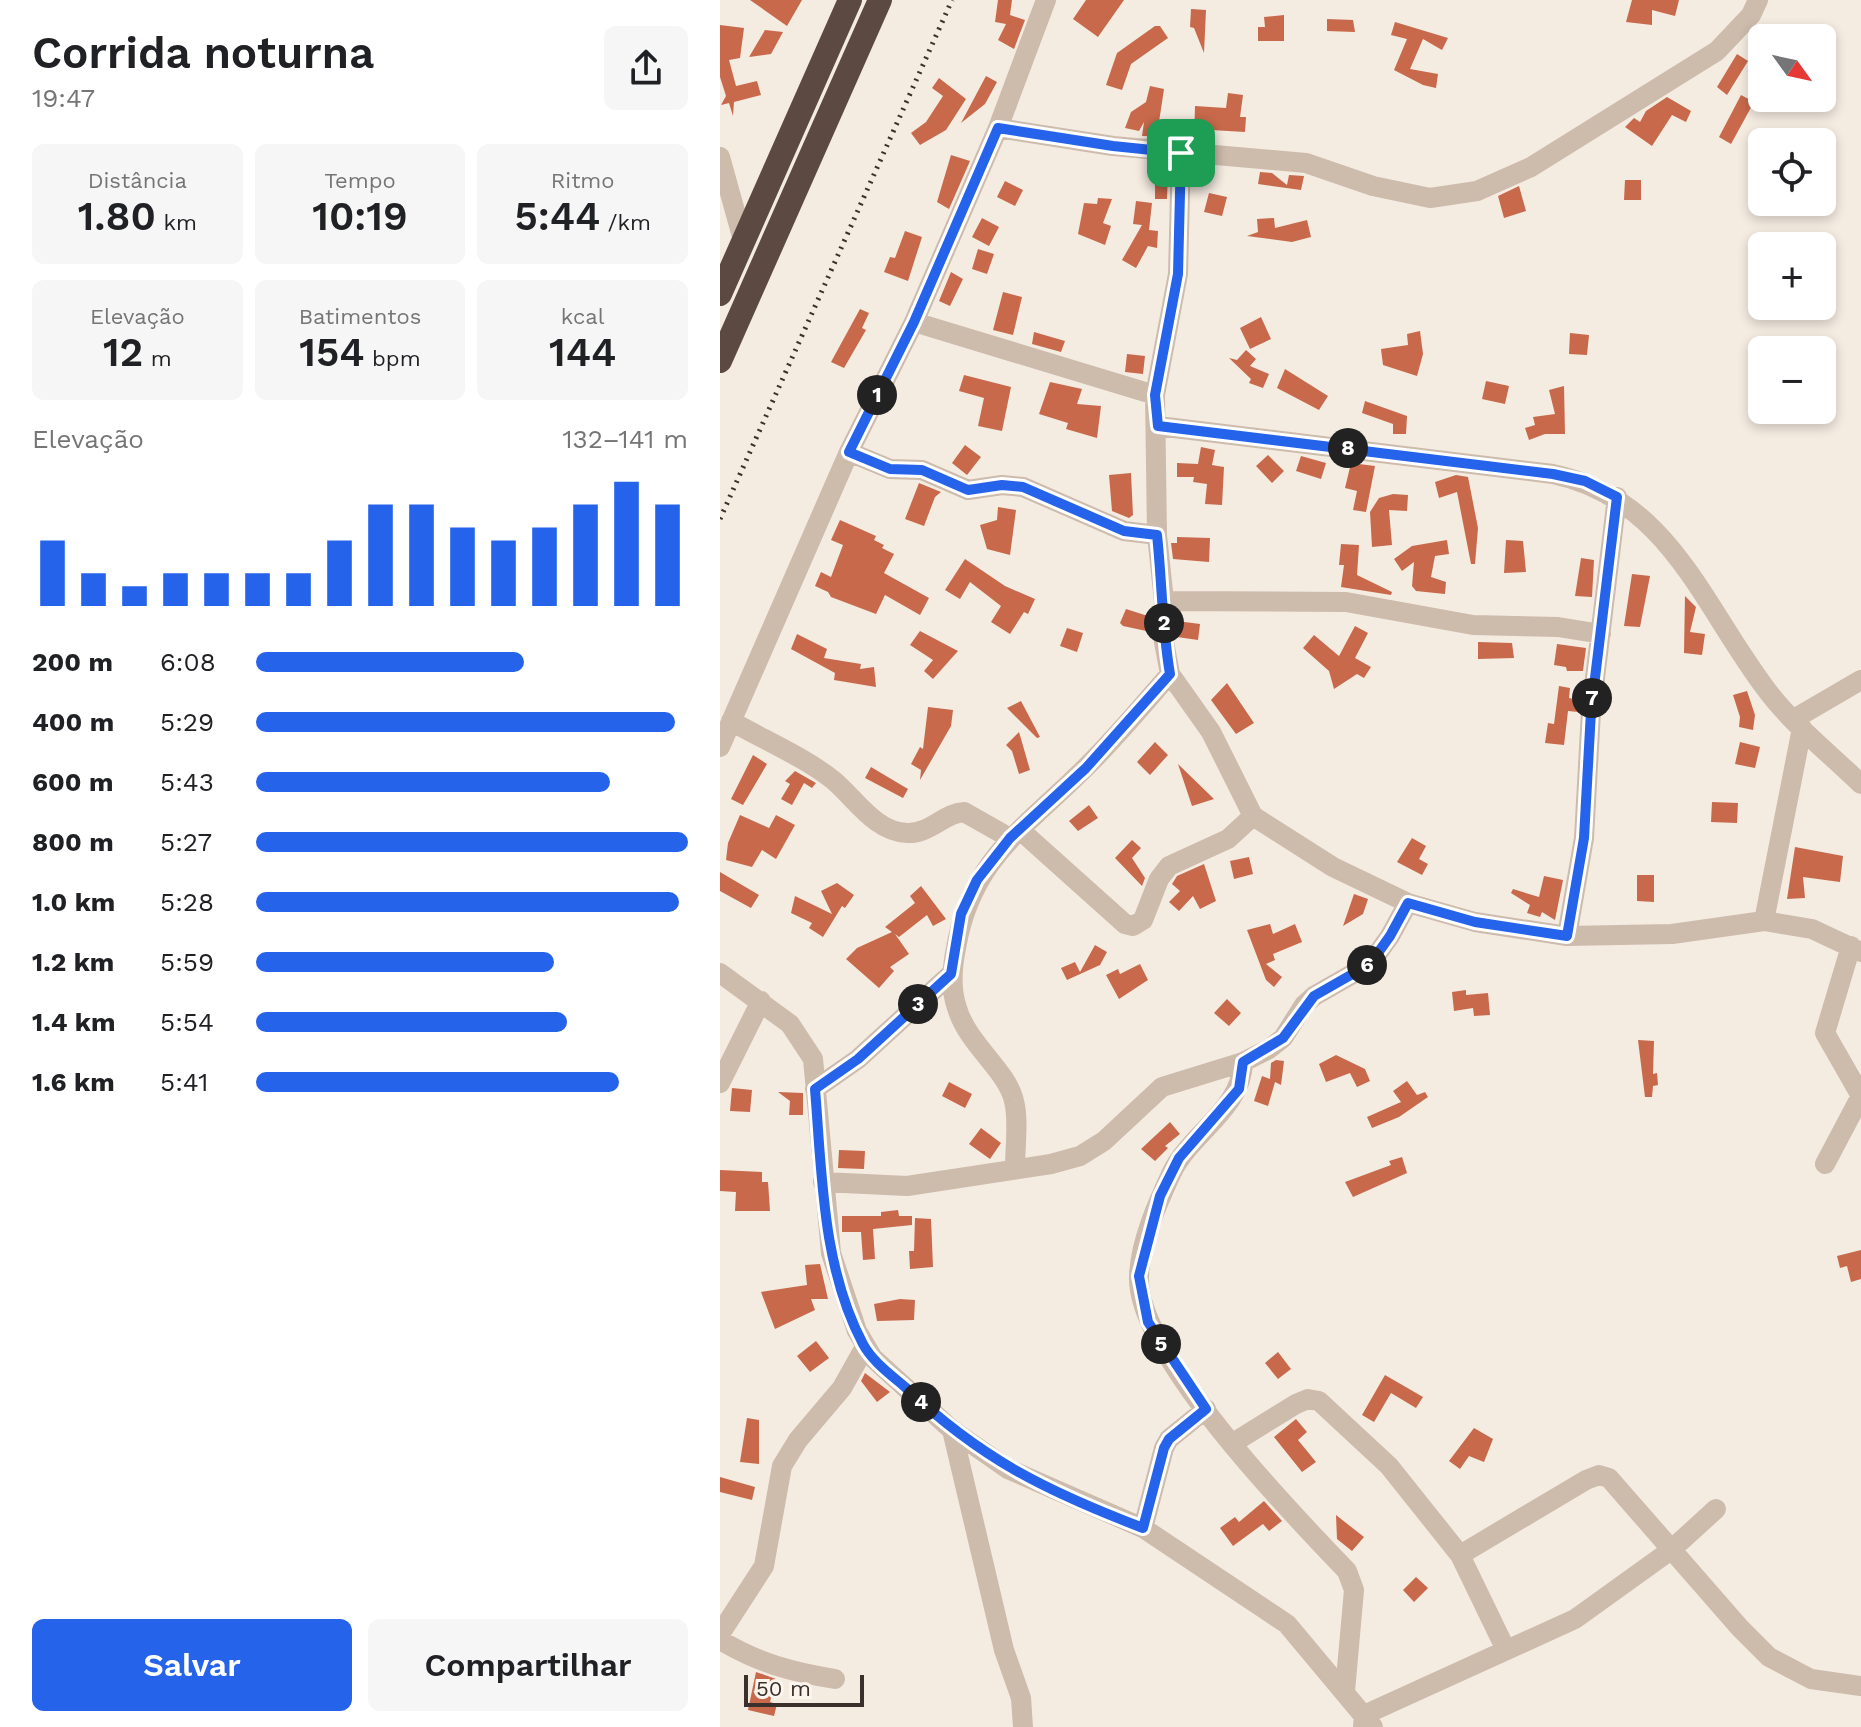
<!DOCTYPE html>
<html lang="pt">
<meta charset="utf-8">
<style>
:root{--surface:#fff;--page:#f6f6f6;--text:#202124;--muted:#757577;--accent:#2563eb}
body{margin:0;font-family:"Work Sans",sans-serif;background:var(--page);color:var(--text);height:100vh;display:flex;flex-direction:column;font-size:30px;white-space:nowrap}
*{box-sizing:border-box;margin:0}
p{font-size:26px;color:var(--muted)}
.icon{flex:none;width:44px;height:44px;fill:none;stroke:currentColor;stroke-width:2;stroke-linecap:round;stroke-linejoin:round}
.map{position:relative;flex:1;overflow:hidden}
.sheet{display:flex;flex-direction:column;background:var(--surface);width:720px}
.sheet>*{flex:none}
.needle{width:52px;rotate:123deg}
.buttons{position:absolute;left:1028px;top:24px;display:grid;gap:16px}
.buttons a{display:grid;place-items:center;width:88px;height:88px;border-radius:12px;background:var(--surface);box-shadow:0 4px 12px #0003;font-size:40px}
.scale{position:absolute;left:24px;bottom:20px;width:120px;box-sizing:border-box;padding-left:8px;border:4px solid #3b302b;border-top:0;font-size:22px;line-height:28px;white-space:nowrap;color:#3b302b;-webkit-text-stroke:6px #fbf5ee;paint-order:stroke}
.pin{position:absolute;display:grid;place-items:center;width:68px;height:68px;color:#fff;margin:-34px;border-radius:16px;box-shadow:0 4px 12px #0006}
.km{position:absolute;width:40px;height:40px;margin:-20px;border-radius:50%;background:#222;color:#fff;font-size:22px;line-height:40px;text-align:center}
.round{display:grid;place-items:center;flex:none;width:84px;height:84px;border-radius:12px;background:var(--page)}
.head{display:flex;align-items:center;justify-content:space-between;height:136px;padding:0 32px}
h1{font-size:44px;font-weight:600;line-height:60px}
.figures{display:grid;grid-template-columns:repeat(3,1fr);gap:12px;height:136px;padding:8px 32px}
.figures div{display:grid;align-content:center;border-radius:12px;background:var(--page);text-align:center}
.figures b{font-size:40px;font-weight:600}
.figures small{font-size:22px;font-weight:400}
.figures p{font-size:22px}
.chart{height:224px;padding:16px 32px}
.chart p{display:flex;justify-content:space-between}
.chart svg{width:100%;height:144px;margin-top:8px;stroke:var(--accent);stroke-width:6}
.button{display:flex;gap:16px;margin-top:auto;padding:16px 32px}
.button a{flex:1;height:92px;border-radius:12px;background:var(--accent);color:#fff;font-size:32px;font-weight:600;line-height:92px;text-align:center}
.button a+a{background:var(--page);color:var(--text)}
ul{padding:0 32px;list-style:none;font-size:26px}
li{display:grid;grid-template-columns:128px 96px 1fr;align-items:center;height:60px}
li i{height:20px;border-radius:10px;background:var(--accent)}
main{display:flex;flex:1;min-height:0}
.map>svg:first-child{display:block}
.building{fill:#c8694b}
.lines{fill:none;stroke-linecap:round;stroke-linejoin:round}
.street{stroke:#cdbbac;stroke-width:20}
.highway{stroke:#5c4a42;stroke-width:24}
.rail{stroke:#3b302b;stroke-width:5;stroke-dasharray:2 6;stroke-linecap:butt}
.route-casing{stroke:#fff;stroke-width:16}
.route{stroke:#2563eb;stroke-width:10}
</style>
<main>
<section class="sheet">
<div class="head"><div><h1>Corrida noturna</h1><p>19:47</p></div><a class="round"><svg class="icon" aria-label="share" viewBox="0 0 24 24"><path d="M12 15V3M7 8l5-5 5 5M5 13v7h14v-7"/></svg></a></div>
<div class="figures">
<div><p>Distância</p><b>1.80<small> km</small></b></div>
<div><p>Tempo</p><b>10:19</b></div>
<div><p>Ritmo</p><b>5:44<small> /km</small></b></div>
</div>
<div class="figures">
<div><p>Elevação</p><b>12<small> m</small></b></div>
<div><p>Batimentos</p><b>154<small> bpm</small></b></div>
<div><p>kcal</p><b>144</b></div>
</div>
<div class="chart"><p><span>Elevação</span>132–141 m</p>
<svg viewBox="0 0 160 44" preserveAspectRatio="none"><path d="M5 44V24M15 44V34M25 44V38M35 44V34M45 44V34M55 44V34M65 44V34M75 44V24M85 44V13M95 44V13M105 44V20M115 44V24M125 44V20M135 44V13M145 44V6M155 44V13"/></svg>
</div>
<ul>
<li><b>200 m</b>6:08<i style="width:62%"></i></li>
<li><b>400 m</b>5:29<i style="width:97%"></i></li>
<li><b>600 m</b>5:43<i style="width:82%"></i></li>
<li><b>800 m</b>5:27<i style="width:100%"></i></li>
<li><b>1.0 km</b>5:28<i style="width:98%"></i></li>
<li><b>1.2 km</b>5:59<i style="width:69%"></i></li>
<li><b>1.4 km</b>5:54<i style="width:72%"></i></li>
<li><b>1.6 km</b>5:41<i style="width:84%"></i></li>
</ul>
<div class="button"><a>Salvar</a><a>Compartilhar</a></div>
</section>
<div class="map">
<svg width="1141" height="1727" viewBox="0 0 1141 1727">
<rect width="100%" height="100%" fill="#f4ebe1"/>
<!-- building -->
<path class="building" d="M30,0H82L67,26Z
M278,0H292L290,15L305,20L294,49L278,40L286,24L275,22Z
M366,0H404L378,37L353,19Z
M912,0H959L955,16L932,10V25L906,22Z
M471,9L486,10L484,53L474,28L470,27Z
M564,15V41H538V27H545L544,17Z
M607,19L633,20L635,32L607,31Z
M675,22L728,38L722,50L703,39L690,69L718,74L716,88L703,85L674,70L687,39L671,35Z
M0,25L24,28L20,58L9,60L16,86L37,81L41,95L14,102L13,116L9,103L1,105L6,96L0,77Z
M435,26H440L448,38L411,64L402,90L386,85L397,53Z
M45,30L63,32L51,54L29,57Z
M1017,54L1028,61L1007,95L997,87Z
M266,76L277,82L265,104L241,123Z
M219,78L246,99L226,130L200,145L191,133L206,122L223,96L212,88Z
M430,86L444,89L437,135L432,136H422L424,122L419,131L405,128L411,112L426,102Z
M508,93L523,95L520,117H526L525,132L491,130V142L474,140L475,106L506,108Z
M1021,95L1034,102L1011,144L999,137Z
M947,97L971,111L966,122L952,115L932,146L905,127L914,118L920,122L926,111Z
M231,155L250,161L229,209L217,202Z
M439,172L448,173L447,199H435V174Z
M540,172L552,173L567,185L569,175L584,176L581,190L538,184Z
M905,180H921V200H904Z
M285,181L303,190L295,206L277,197Z
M799,186L806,211L784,218L778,196Z
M489,193L507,197L502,216L484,212Z
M378,198L392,199L383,223L391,226L385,245L358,234L364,203L377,204Z
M416,201L432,203L429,230L438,231L437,248L428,246L416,268L402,260L422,225L413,224Z
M262,218L279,227L269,246L252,237Z
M554,218L555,228L587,220L591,237L572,242L527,236L538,232L537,219Z
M185,231L202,237L188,281L164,272L170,257L175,258Z
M258,249L274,254L267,274L252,269Z
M231,272L243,279L230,306L219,301Z
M283,292L302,297L293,335L273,330Z
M140,309L149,313L142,328L146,330L124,368L111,362Z
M541,317L551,339L530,349L520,328Z
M700,331L703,354L697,376L663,365L661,349L688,345L687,334Z
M314,332L345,341L341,352L312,344Z
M850,333L869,335L867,355L849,354Z
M526,350L536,359L530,366L549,374L543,388L529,383L531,379L509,358L517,360Z
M407,354L425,356L423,374L405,372Z
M565,369L608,396L599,410L557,388Z
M244,375L291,387L282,431L258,426L264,398L239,391Z
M766,381L789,386L785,404L762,399Z
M330,382L362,389L357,404L381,406L377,438L346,429L348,423L319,414Z
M844,386L845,434H825L809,440L805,428L815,425L813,417L835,414L829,390Z
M645,401L687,416L686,434H673V424L642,413Z
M245,445L261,457L247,475L232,463Z
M481,447L495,450L492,465L504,467L502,505L485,504L487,484L473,482L474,477H457V463L478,464Z
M548,455L564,471L552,483L536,466Z
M581,456L606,463L601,479L576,471Z
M631,463L655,466L646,512L633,510L637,491L625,488Z
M411,473L413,515L409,518L392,511L389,475Z
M736,475L748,477L758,528L755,564H751L737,492L719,498L715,482Z
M199,483L221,492L215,497L204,526L185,519Z
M673,494L688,495L687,511L669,510L672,545L652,547L650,512L659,498Z
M278,507L296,510L290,555L267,549L260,525L277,520Z
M120,520L156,536L154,540L164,545L162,548L174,554L164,573L209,598L200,615L165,595L156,614L111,597L108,592L95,586L101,572L111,577L123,545L111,540Z
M457,537L490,538L489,562L453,559L451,543H457Z
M727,540L729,554L715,556L711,577L726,582L725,594L696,591L692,586L694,562L682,571L674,559L692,546Z
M786,540L803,541L806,572L784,573Z
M621,544L639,545L637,575L672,592L671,595L621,587L624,565H619Z
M861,558L874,560L872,597L855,596Z
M245,559L285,586L315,599L308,614L304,612L290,634L271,622L281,606L250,582L240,599L225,590Z
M912,574L930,576L920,627L904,626Z
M965,596L976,607L970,632L985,634L982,655L964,653Z
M406,609L431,617V632L403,626L400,623Z
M457,621L480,624L478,640L457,637Z
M635,626L648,633L635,658L651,667L644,678L637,674L614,689L609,671L583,648L594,635L619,656Z
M347,628L363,633L357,652L340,646Z
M200,631L238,651L213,679L204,671L213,660L190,645Z
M77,634L107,649L104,658L141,664L140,669L154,667L156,687L114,680L115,673L71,649Z
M758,642L792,643L794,658L758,659Z
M837,644L866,648L863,671H847L846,667L834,665Z
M507,683L534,723L516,734L491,700Z
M839,686L850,688L849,698L859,700L858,712L848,711L844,745L825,743L828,723L834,724Z
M1027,691L1035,715L1033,730L1019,727L1020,717L1013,695Z
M301,701L320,737L317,738L287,708Z
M208,707L233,710L231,726L200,780L201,770L191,764L200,747L203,749Z
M299,732L310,770L299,774L292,751L286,745Z
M435,742L448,755L430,775L417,762Z
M1020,742L1040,747L1035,768L1015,764Z
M33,755L47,764L23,805L11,799Z
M458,764L494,799L472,806Z
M151,767L188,789L183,798L145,778Z
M75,771L96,783L92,788L84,783L72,805L61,799L70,784L65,781Z
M992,802L1018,803L1017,823L991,822Z
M369,805L378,818L358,831L349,821Z
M20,815L49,828L56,815L75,825L56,859L42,850L32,867L6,860L8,843Z
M692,838L706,846L699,859L708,864L702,875L677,862Z
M412,840L421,848L412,858L425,878L422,886L395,858Z
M1075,847L1123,856L1120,882L1083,877L1085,898L1067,899Z
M529,857L533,874L514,879L510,861Z
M484,864L496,901L480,909L473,896L459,911L449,902L460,891L452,884L457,876Z
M0,872L39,895L31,908L0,891Z
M917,875H934V902L917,901Z
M824,876L843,880L835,920L822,912L820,917L807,913L810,905L791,893L793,889L819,897Z
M117,883L134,895L125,908L122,906L103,937L89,928L92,923L71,913L75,896L112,914L101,891Z
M201,886L226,919L213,926L207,915L179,937L175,934L189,954L170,967L174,971L159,988L126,959L137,948L172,932L165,927L195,903L190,896Z
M634,894L648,899L643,914L623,926Z
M550,924L553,934L575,924L582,942L553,954L555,960L546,964L562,977L554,987L546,980L527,930Z
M375,945L387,952L380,965L347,980L341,968L355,962L360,972Z
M420,964L428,980L399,999L386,975L398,969L400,974Z
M746,990V995L768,993L770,1015L754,1016L753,1008L734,1011L732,992Z
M507,999L521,1013L509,1026L494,1013Z
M918,1040L934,1041L933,1074L937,1073L938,1085L933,1086L932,1097H925Z
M616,1055L645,1069L650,1081L637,1087L630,1073L606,1082L599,1064Z
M556,1060L564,1061L561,1085L555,1082L548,1106L534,1101L542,1076L550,1079L551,1063Z
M687,1081L697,1095L705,1092L708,1097L679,1117L652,1128L647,1117L681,1102L673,1091Z
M229,1082L252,1094L245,1108L222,1096Z
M12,1088L32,1090L30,1112L10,1111Z
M58,1092L83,1093V1115H69L70,1101Z
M450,1122L460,1134L445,1146L448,1148L435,1161L421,1149Z
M261,1128L281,1143L270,1159L249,1144Z
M119,1150L145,1151L144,1169L118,1168Z
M682,1157L687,1173L633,1197L625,1182L671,1165L669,1161Z
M0,1170L42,1172V1182H48L50,1211H15L16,1192L0,1191Z
M178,1210L179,1216H192V1225L153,1229L155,1259L143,1260L141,1232H122V1216H161V1212Z
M195,1218L211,1219L213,1267L190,1269L189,1251H194Z
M1141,1250V1279L1131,1282L1127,1266L1120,1268L1117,1256Z
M100,1264L108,1299H91L95,1310L55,1329L41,1292L87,1285L85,1265Z
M180,1299L195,1300L194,1320L157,1321L154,1304Z
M96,1341L109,1358L90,1372L77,1356Z
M558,1352L571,1369L558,1379L545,1363Z
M145,1373L170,1392L157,1402L141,1381Z
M665,1375L703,1397L696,1408L671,1393L654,1422L642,1415Z
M27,1418L39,1420V1464L20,1462Z
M576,1419L587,1432L578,1440L596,1462L582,1472L554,1437Z
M754,1428L773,1439L764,1462L749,1456L740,1469L729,1461Z
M0,1477L35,1487L32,1500L0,1492Z
M544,1501L562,1521L549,1531L543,1524L513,1546L500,1528L515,1517L519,1522Z
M616,1515L644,1537L632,1551L617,1539Z
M696,1577L708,1588L694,1602L683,1590Z
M36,1672L56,1679L50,1702L57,1704L54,1716L28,1710Z"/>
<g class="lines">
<!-- street -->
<path class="street" d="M278,128L393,146L586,163L653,186L710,198L757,191L811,167L997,51L1031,15L1038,0
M0,157L23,240
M194,322L435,395L437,535L444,601V642L450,674L491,732L533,816L613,867L688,903L755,922L847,936L952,934L1044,921L1092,929L1141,952
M435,395L458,274L461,153
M438,426L833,474C949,499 981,603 1046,689C1072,724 1109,753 1141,784
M129,452L170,469L202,470L248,490L282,485L303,487L404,531L437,535
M444,601L626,602L753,625L838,627L881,634
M1074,719L1141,680
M11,721C44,740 84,757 113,780C135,798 155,832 187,833C210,834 224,813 244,812L290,838
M0,747L129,452L194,322L278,128L326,0
M300,830L405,924L413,926L423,920L439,879L449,866L508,839L533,816
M1044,921L1082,728
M847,936L864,838L871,711L897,497
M0,973L70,1024L93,1059L111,1253L137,1331L153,1358L232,1430L288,1469L423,1528L567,1624L653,1727
M523,1062C522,1109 472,1132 452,1172C438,1202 420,1242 419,1276C415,1352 573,1515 627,1571L634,1590L625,1691
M0,1083L41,1001
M95,1089L138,1059L231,974
M1105,1164L1141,1096L1105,1033L1131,946
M295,1168C295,1147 299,1120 294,1101C287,1070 248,1045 237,1008C230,988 232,968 236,948C251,859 305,828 364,769C395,739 422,706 450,674
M103,1182L187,1186L331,1164L360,1156L384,1141L442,1087L523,1062L549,1049L563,1038L584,1005L594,996L650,964L670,936L688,903
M232,1430L284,1650L301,1698L303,1727
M513,1443L576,1404L588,1399L599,1401L669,1466L740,1555L785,1648
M423,1528L444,1448L449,1439L486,1409
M740,1555L866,1480L879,1475L889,1478L1020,1628L1049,1657L1091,1679L1141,1686
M0,1634L44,1566L62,1466L78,1440L122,1388L145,1347
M0,1640C38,1663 72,1672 115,1679
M643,1727L644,1715L855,1619L951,1550L996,1509"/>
<!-- highway -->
<path class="highway" d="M0,294L130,0
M0,361L160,0"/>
<!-- rail -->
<path class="rail" d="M0,519L232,0"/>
</g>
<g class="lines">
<!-- route casing -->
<g class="route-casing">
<path id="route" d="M278,128L393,146L461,153L458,274L435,395L438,426L833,474L865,481L897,497L871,711L864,838L847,936L755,922L688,903L670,936L650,964L594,996L563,1038L523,1062L519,1089L459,1158L440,1196L419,1276L428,1322L486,1409L449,1439L444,1448L423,1528C326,1491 261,1459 185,1387C170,1374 152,1361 143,1344C102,1267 102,1173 95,1089L138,1059L231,974L241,914L257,880L290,838L366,768L450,674C442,628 442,581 437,535L404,531L303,487L282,485L248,490L202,470L170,469L129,452L194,322Z"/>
</g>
<!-- route -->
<use href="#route" class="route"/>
</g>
</svg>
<div class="buttons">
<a><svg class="needle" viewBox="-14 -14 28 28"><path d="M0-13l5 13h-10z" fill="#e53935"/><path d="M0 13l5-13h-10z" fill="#757577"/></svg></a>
<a><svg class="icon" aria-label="locate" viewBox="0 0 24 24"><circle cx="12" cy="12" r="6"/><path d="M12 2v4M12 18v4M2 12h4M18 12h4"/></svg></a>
<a>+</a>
<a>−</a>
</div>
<div class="scale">50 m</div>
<div class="pin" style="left:461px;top:153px;background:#1e9e55"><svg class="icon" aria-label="arrive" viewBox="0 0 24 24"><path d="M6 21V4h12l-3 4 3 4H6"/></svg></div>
<b class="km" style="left:157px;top:395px">1</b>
<b class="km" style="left:444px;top:623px">2</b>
<b class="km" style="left:198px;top:1004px">3</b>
<b class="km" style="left:201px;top:1402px">4</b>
<b class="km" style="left:441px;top:1344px">5</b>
<b class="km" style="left:647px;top:965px">6</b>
<b class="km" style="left:872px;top:698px">7</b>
<b class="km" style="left:628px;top:448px">8</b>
</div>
</main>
